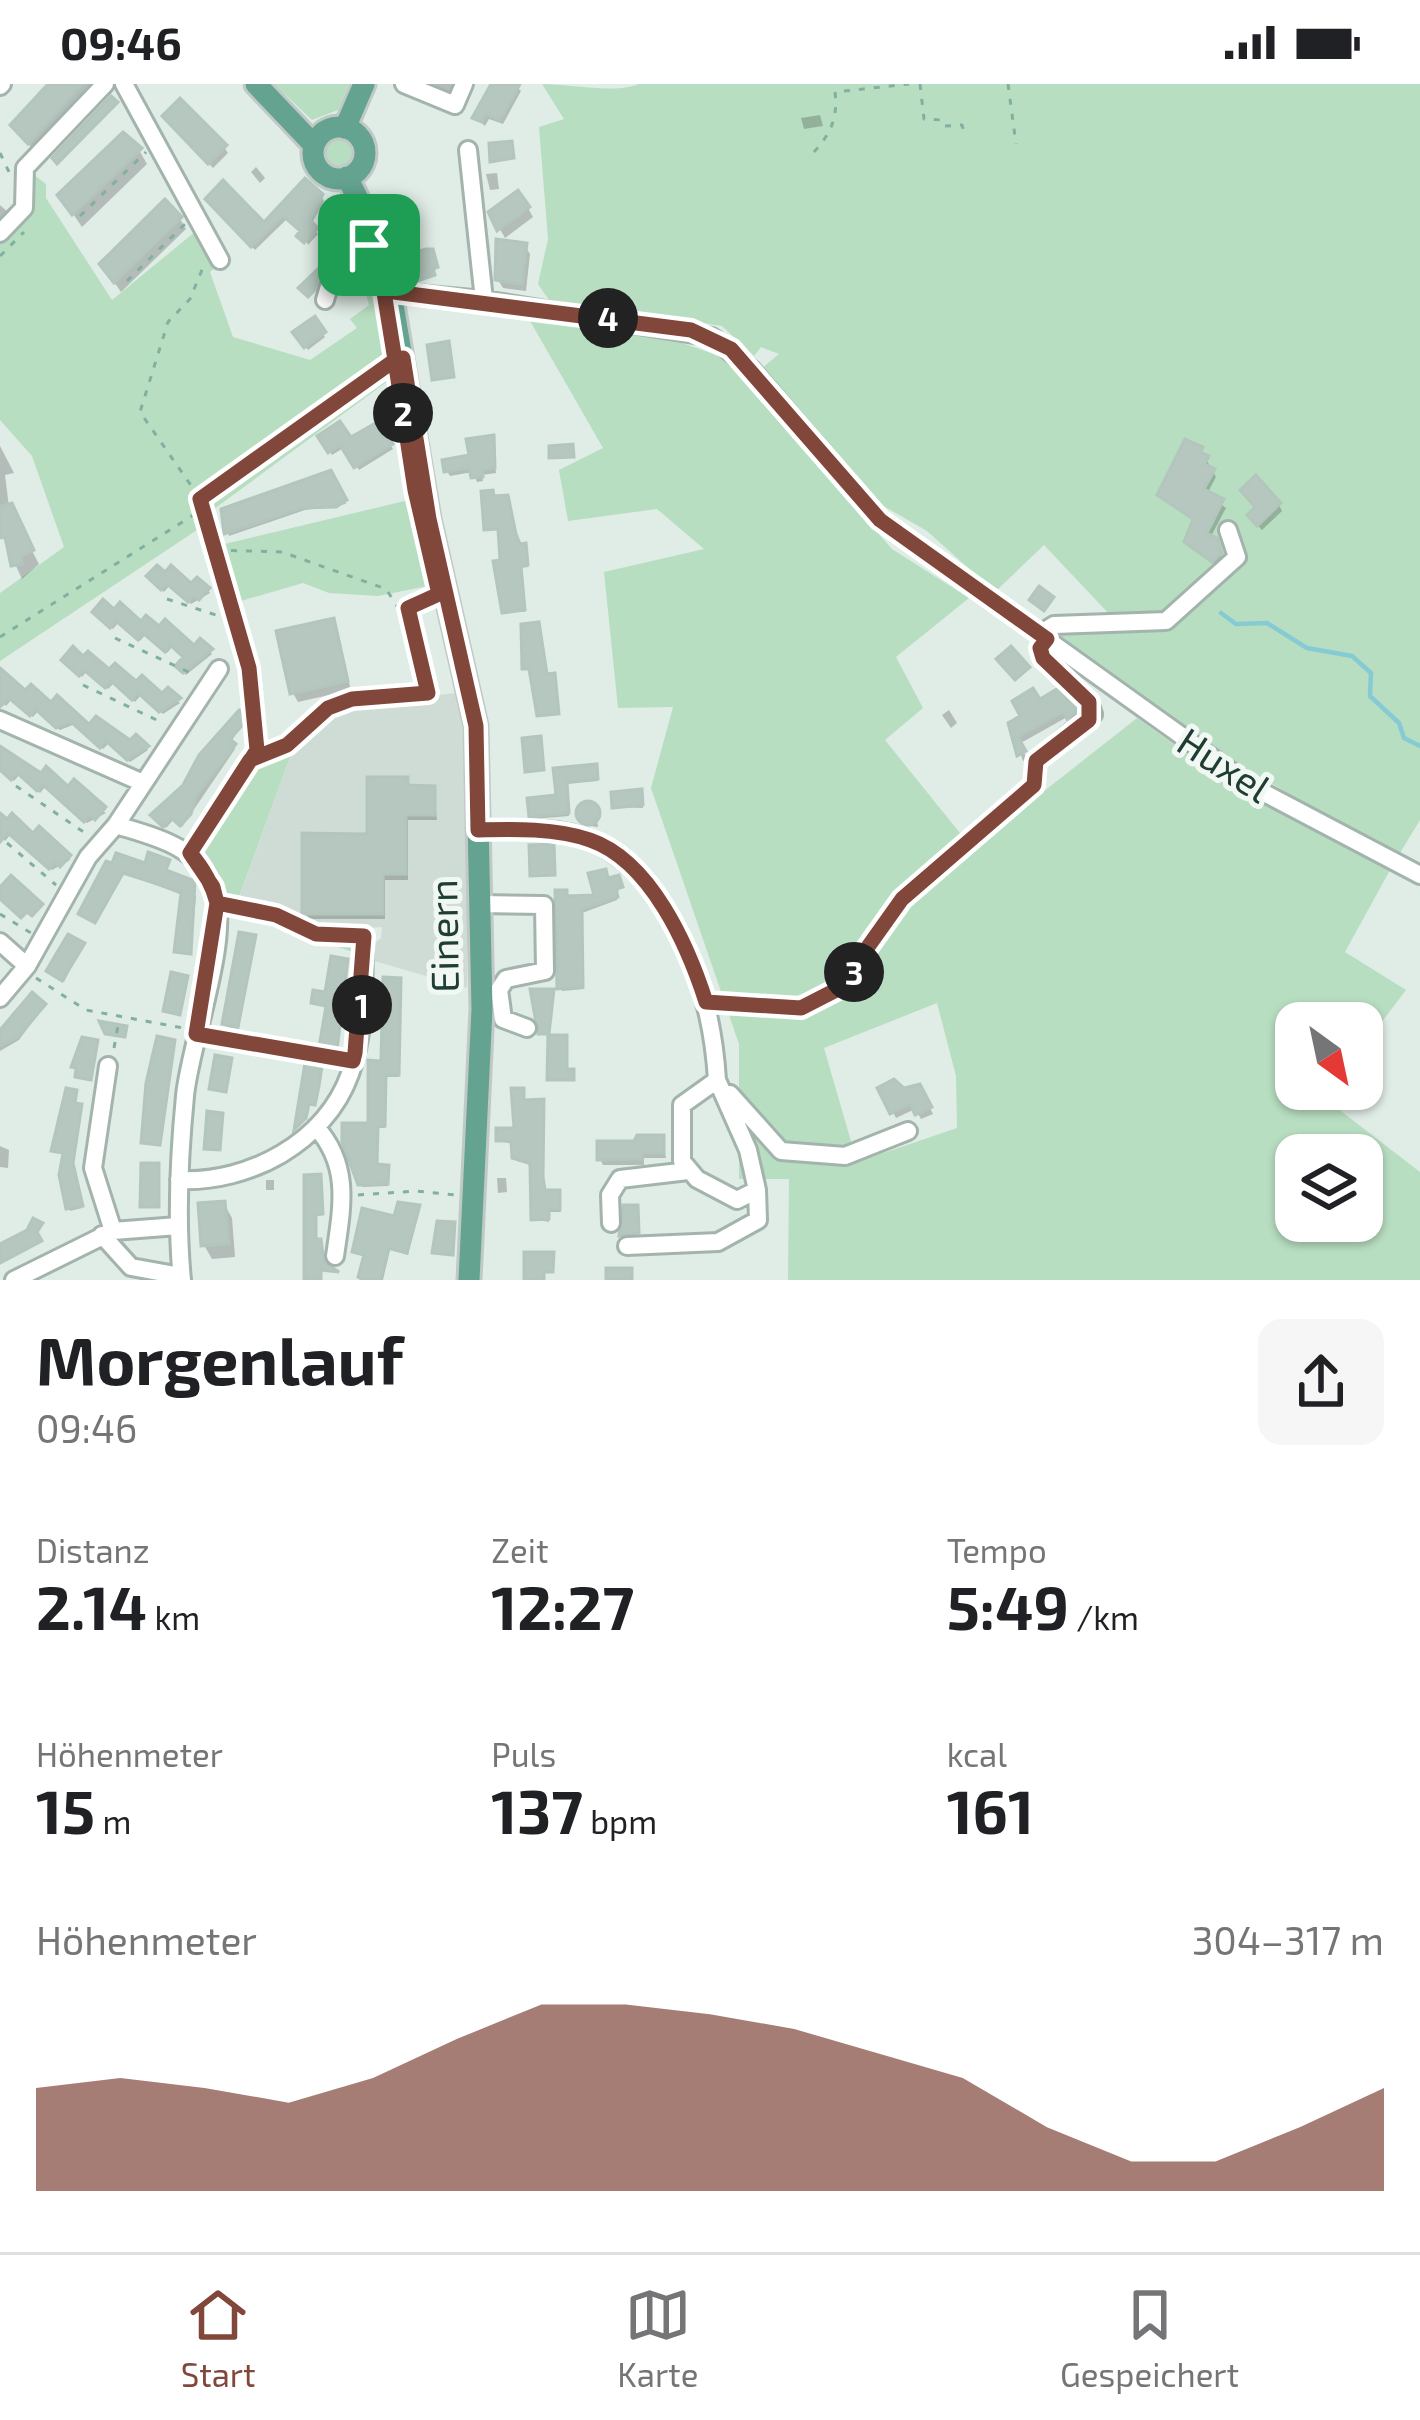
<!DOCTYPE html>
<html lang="de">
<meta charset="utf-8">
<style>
:root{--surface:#fff;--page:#f6f6f6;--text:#202124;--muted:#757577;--line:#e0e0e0;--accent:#80473a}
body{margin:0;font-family:"Exo 2",sans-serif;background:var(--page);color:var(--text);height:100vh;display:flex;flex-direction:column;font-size:45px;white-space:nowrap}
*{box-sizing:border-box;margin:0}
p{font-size:39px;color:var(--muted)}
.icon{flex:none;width:66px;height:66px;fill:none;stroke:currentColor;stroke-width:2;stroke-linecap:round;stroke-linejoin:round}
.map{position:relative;height:1196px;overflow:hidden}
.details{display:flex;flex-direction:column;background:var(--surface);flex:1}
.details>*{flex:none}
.needle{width:78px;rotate:147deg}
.controls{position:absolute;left:1275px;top:918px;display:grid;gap:24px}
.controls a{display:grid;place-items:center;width:108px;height:108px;border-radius:24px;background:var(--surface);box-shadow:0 3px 9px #0004;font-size:60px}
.pin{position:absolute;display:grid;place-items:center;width:102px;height:102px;color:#fff;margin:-51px;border-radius:24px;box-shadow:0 6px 18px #0006}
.km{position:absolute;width:60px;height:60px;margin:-30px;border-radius:50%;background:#222;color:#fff;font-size:33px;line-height:60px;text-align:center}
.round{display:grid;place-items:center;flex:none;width:126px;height:126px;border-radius:24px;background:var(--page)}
.headline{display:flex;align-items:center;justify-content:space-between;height:204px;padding:0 36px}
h1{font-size:66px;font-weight:700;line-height:90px}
.metrics{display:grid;grid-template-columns:repeat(3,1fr);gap:18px;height:204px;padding:12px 36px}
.metrics div{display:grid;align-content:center}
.metrics b{font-size:60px;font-weight:700}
.metrics small{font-size:33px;font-weight:400}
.metrics p{font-size:33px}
.chart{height:336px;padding:24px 36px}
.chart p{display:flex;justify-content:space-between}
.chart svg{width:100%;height:216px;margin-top:12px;fill:var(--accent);opacity:.7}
.status{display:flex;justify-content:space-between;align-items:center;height:84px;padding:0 60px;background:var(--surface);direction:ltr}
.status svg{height:33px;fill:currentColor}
.menu{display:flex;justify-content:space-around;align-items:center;height:168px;border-top:3px solid var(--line);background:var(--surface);font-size:33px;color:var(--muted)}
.menu a{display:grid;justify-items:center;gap:6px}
.menu .selected{color:var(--accent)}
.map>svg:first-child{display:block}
.built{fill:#cfdcd5}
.green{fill:#b8dec1;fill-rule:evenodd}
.shadow{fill:#0003}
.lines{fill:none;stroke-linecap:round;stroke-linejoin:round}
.stream{stroke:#86cad3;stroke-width:4.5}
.building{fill:#b6c7bf;stroke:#b3c6bd;stroke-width:3}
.minor-casing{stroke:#a3b4ad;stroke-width:22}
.major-casing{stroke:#c1c9c6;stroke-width:27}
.path{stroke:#80b09f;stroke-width:3;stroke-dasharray:6 9;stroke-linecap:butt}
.minor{stroke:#fff;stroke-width:16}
.major{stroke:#63a390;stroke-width:21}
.route-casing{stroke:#fff;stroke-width:24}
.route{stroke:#80473a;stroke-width:15}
.labels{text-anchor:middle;stroke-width:10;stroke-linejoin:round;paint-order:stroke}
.street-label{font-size:39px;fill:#203d34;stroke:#f1f8f4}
</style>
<div class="status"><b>09:46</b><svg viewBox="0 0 49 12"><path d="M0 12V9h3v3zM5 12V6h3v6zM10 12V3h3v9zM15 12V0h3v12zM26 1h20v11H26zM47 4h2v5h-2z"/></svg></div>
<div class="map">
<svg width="1420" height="1196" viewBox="0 0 1420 1196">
<rect width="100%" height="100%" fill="#e0ece6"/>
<!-- built -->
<path class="built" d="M458,609L467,684V904L371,876V862L381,854L382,843L317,848L278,829L237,820L291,670L315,643L349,620Z"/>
<!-- green -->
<path class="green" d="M274,0H349L338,26L312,36Z
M542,0C571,0 615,10 639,0H1420V736L1397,774L1239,680L1043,539L1112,533L1044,461L995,508L927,447L880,420L762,284L779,270L761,263L754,272L722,242L549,216L538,200L548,155L539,43L564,35Z
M322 69a17 17 0 1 1 34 0a17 17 0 1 1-34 0Z
M33,90L46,100V114L112,216L196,147L216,183L210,188L233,253L310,276L357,244L350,235L369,221L363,199L375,195L392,294L210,428L209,438L0,577V509L64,463L32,372L0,336V157Z
M526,230L659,251L725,274L892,465L969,514L896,573L923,624L885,656L972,764L1137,634L1200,679L1390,786L1345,868L1406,906L1362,964V939H1296V1005H1330L1324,1014L1420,1088V1196H788L789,1095H739V960L651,704L673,623L618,624L604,488L704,465L657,425L568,437L559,386L603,364ZM937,919L956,992L957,1044L857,1078L824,964ZM1296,1071H1362V1137H1296Z
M413,415L433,501L378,512L329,509L303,499L234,519L216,462Z
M261,665L291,670L237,819C278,829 312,848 354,849L356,869L229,826L222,797L199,762Z"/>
<!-- shadow -->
<path class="shadow" d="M53,0H98L38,72L14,41Z
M429,0H455L451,8Z
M490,0H514L521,7L503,40L489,35L485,42L476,34Z
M820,31L823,42L804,45L801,34Z
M169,38L224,63L228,69L213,84Z
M139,66L147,80L82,143L61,112Z
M256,83L265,94L260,99L251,88Z
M497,89L499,105L490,106L486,90Z
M321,112L324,117L311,141L318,150L308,161L303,148L287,135L255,166L211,120L264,142Z
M0,121L11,131L0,148Z
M528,124L533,133L505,154L491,129Z
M180,135L186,145L121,208L102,181Z
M525,162L530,170L526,207L503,204L498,196Z
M314,236L325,253L308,266L296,249Z
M378,341L393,365L359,386L345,363L332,371L321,353L350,358Z
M492,354L496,389L482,391L483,397L477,398L473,388L450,392L447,387Z
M0,362L14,389L5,391L9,423L39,480L22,495L0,447Z
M1201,366L1216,393L1207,410L1226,424L1210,454L1223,476L1217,482L1187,458L1195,438L1160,411Z
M330,390L346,420L305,426L229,452L224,427Z
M484,411L519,463L526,465L528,483L521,484L525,528L505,527L501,447L487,445Z
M1279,421L1282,427L1262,446L1254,438Z
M151,496L208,506L210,509L191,520L170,501L164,508Z
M98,531L141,541L194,565L200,558L212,570L186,591L181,586L186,574L173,562L167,569L146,550L140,557L119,538L113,545Z
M333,538L351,606L298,618L293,609Z
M67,580L109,589L162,614L168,607L180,619L163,630L141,611L135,618L114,599L108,605L87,587L82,593Z
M0,588L25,610L130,660L136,654L148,666L130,678L109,659L103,665L75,640L60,646L38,627L33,633L12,615L6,622L0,616Z
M1039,619L1075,628L1079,634L1073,638L1069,632L1019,660L1027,674L1023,677L1011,640Z
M949,626L957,639L951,644L942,631Z
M246,636L230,659L235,665L182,743L174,735L166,744L155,734Z
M0,669L15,679L20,674L41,693L106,729L87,739L46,702L40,709L20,690L14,697L0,685Z
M597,686L598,697L567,700L569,732L533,735L559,714L557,688Z
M407,696L410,702L434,705L437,736H408V796H385V835H309L305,829L370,753Z
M642,712L643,724L615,723Z
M595,721L598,743L583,741L579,722Z
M0,733L69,773L70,776L52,786L11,750L5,757L0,752Z
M117,772L147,783L168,778L166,789L196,812L191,871L177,867L184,811L124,790L96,839L83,833Z
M608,797H620L617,816L582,829L584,905L562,907L566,809L568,815L598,814Z
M254,854L239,945L227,943L225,940Z
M82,862L64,898L52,890Z
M347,878L337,968L324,966L328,924L314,919L327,912Z
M400,900L399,993H386L385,1044H378L377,1083L388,1086V1102L362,1103Z
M44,922L19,956L0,967V950Z
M919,1003L933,1030L921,1035L915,1025L896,1034L881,1005Z
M522,1007L524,1019L545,1022L543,1100L545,1109L561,1112V1128H549V1138L534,1135L533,1082L517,1077L514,1060L499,1057L517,1047Z
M75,1009V1022L82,1026L73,1084L82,1124L70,1127L65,1071L54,1067Z
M662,1054L666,1074H644V1081H603L600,1075V1060Z
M0,1062L9,1066L8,1084L0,1083Z
M497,1094H506L507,1108L498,1109Z
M266,1096H274V1106H266Z
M224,1120L232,1134L235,1173L212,1175L204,1161Z
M418,1124L408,1171L390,1166L383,1196H364L367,1174L355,1168Z"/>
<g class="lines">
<!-- stream -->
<path class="stream" d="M1221,529L1236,540L1267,539L1307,564L1352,572L1371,589L1370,612L1399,639L1404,654L1420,662"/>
</g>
<!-- building -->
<path class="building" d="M48,0H82L28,60L10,41Z
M491,0H520L500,36L486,30L482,38L472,34Z
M111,12L118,18L57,80L52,74Z
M180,14L227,61L208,80L162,32Z
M123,48L142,64L72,131L57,111Z
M512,57L514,74L490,78L489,59Z
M305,94L323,110L310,136L318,144L304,159L296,152L300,147L283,132L251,163L205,115L223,96L264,138Z
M518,106L530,123L497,147L488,128Z
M165,115L182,133L114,199L99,180Z
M496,155L527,159L522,200L495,196Z
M426,165H433L438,183L433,185L435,191L417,197L409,170Z
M358,177L363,198L345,203L348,181Z
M321,182L315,206L308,213L298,204Z
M315,232L326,248L304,264L292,248Z
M449,257L454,293L432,296L427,261Z
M340,337L351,353L379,337L393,360L354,384L340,361L328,369L317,352Z
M494,351L495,384L482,386L483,393L471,394L469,384L444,388L442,376L469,371L466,355Z
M1185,355L1203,363L1201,368L1209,372L1205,380L1215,385L1204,405L1224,415L1207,449L1217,454L1222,469L1212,478L1184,458L1193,435L1157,411Z
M573,360L574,373L549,374V362Z
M331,386L347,416L336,423L302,424L224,450L221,425Z
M1256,391L1281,419L1257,442L1247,431L1255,423L1240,406Z
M493,406L494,412L508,411L516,450L520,460L526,459L528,481L521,482L525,526L502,529L493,477L500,476L498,445L484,446L481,407Z
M12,419L34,466L21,472L22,480L11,482L5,453L0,454V422Z
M157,481L165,488L171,481L191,499L197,493L210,504L199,516L194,512L188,518L167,500L161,506L146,492Z
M1039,502L1054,513L1044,527L1029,516Z
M103,515L114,525L120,518L141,537L146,531L159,542L165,535L194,561L200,554L213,565L183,589L175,582L183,573L170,561L165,568L143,549L138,556L116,537L110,544L92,528Z
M334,534L348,597L290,610L276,547Z
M539,538L547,590L555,589L559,630L537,632L529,585H522L521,540Z
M73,562L83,572L88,567L109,585L115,579L136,597L142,591L162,609L168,603L181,614L159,628L138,609L132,616L111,597L105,604L84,586L79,592L61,576Z
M1011,562L1030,583L1015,596L996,575Z
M0,584L25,606L31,600L51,618L57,611L89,640L96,632L130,656L136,650L149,662L127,676L106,657L100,664L71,638L56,644L35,625L30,632L9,614L0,623Z
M1033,604L1040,615L1057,605L1078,626L1067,635L1063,628L1018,653L1026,667L1017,672L1008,639L1020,632L1012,617Z
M239,626L249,634L230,655L236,660L196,712L191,730L180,742L171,734L163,743L150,731L183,701L199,671Z
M541,652L544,686L525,688L522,654Z
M0,662L41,689L46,682L68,702L74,695L106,723L95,736L90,731L84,738L43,701L37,707L17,689L11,696L0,686Z
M597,680L598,695L567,698L569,729L529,733L527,714L556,711L553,684Z
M367,693H408V701L435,702V731H406V790H383V830H302V749L367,750Z
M642,705L643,721L612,724L611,708Z
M576 729a12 12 0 1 1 24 0a12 12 0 1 1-24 0Z
M0,729L7,735L12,729L33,749L39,742L71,771L60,783L55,778L49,785L8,749L0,758Z
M554,760L555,791L530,792L529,761Z
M148,768L170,776L166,786L195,797L191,870L174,868L181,809L161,801L123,789L95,839L78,830L106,777L112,779L116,769L145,779Z
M606,785L608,794L619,791L623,803L616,805L618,813L582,825L583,903L557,905L555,806H567V812L594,811L588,789Z
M11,791L43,820L32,832L27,828L21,834L0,815V803Z
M239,848L256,851L238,943L222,940Z
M68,850L85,859L62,897L46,887Z
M331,872L348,875L337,966L319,963L326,922L311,919L313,906L325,908Z
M171,888L188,892L180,931L163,927Z
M383,893L401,894L399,991H386L385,1042H378L377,1080L389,1081L388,1100L358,1101L342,1058V1039H368V976L381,977Z
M530,905H554L549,950H538Z
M32,908L46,920L18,953L0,962V946Z
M99,937L127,942L125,953L105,950Z
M548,951H567V985H574V996H547Z
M157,952L175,956L160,1061L141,1059L146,999Z
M82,953L98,956L91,996L75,993L76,984L71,983Z
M215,971L232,974L226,1008L209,1005Z
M305,979L322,982L319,1002L315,1021L309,1020L306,1034L294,1046Z
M894,995L904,1004L920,1000L932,1023L915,1031L910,1020L890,1030L877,1004Z
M66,1004L77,1006L75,1019L82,1020L73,1079L83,1122L66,1125L59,1091L63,1069L51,1067Z
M511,1004H524V1016L544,1015L543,1093L545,1106H560V1125H549V1135L531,1136L530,1079L512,1074L511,1057H496V1044H514Z
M207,1027L223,1029L220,1066L204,1065Z
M637,1051H664V1069H642V1075L597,1076V1057H634Z
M141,1079H159V1123H140Z
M321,1090L323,1130L316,1131V1155H321L324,1178L339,1188L321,1186V1195H304V1091Z
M225,1117L229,1160L201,1162L198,1119Z
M398,1118L420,1121L407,1169L389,1164L380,1196H363L358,1193L364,1171L352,1168L362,1124L394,1132Z
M623,1121H638L639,1149L619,1152Z
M33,1134L43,1139L37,1148L42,1157L0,1179V1160L27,1146Z
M437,1137L455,1138L453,1171L432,1169Z
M524,1168H554L553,1188H544V1196H524Z
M606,1184H632V1196H606Z"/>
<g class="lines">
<!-- minor casing -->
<g class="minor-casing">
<path id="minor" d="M124,0L220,176
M404,0L455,21L464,0
M0,2L2,0
M468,66L484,216
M0,149L24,124L25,84L105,0
M394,208L484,216L712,253L751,285L880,436L1253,703L1420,791
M325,216L338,171L379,156
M1040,550L1054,541L1166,537L1237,473L1228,446
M0,636L143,699
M1036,677L1093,630C1086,601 1046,591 1040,564L1047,555
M116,741C155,753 196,761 213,803C233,852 190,957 185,1012C179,1073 176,1135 182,1196
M479,746C515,746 565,741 597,759C678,802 712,912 717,996L682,1021V1077L697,1095L737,1116L757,1106L748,1066L717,996
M480,820L544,821L545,887L506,895L499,906L503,935L527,944
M0,858L27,882
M0,914L27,882L88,773L116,741L219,585
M108,982L93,1084L113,1147
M730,1010L781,1067L845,1072L908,1047
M316,1043C351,1082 342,1123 335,1172
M179,1096C249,1099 325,1059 350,990C366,946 363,898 364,852
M611,1139L610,1111L620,1095L688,1087
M102,1151L131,1183L181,1192
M627,1162L718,1158L758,1136L757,1106
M14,1196L113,1147L178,1142"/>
</g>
<!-- major casing -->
<g class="major-casing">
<path id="major" d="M256,0L314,61
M313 69a26 26 0 1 1 52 0a26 26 0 1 1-52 0Z
M345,44L364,0
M347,93L384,167L429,435L476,642L482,925L469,1196"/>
</g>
<!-- path -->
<path class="path" d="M920,0L924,35L942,36L945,42L962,41L965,52
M1008,0L1016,60
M814,68C831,49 838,34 835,8L909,0
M0,69L9,88
M305,76L335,109
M80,132L146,68
M0,172L24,148
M127,197L185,140
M199,413L140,328L168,238L190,215L204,181
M216,466L282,468L386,505L399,525L432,513
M167,515L234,537
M0,553L200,427V415L385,282
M115,554L195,591
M83,601L163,639
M252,675L287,661L328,624L353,615L428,609L408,524
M16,702L88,751
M7,759L56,801
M196,759L257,666L249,584L201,429
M230,822C271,830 307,850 348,851
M0,830L31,849
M36,894L86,926L183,944
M723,920L801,924L838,905L902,815L1019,716L1036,690
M213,953L339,974
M114,964L119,936
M358,1111L416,1107L456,1111"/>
<!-- minor -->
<use href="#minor" class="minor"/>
<!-- major -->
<use href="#major" class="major"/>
</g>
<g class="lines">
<!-- route casing -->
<g class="route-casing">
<path id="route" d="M369,161L381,190L395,276L200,415L249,584L257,666L190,769L213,803L217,819L276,831L316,850L364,852L355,969L353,977L196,950L217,819C212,799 203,784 190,769L250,676L287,661L328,624L352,615L428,609L408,524L439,510L415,406L395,276L403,274L429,435L476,642L478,746C514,745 556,744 590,756C651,777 688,862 706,918L801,924L838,905L902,815L1034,701L1036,677L1089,636V618L1043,574L1040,564L1047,555L880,436L731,265L691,246L394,208L380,156L369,161"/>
</g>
<!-- route -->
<use href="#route" class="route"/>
</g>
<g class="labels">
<!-- street labels -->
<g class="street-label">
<text transform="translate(1224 681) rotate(33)" y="14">Huxel</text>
<text transform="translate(444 852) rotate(-91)" y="14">Einern</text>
</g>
</g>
</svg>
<div class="controls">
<a><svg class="needle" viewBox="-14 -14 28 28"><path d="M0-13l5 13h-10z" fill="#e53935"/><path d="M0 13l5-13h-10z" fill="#757577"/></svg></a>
<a><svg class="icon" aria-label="layers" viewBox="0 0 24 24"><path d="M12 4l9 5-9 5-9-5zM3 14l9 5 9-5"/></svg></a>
</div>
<div class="pin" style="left:369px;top:161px;background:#1e9e55"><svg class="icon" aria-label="arrive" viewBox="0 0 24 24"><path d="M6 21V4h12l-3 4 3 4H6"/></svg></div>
<b class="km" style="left:362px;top:921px">1</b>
<b class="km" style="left:403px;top:329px">2</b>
<b class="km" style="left:854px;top:888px">3</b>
<b class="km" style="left:608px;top:234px">4</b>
</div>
<section class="details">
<div class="headline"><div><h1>Morgenlauf</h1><p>09:46</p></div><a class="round"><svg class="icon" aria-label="share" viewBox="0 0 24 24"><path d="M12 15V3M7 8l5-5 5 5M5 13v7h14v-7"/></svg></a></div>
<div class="metrics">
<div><p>Distanz</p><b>2.14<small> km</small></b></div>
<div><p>Zeit</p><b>12:27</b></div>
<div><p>Tempo</p><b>5:49<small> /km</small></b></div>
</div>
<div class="metrics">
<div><p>Höhenmeter</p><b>15<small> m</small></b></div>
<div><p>Puls</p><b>137<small> bpm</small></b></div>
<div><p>kcal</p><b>161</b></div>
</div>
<div class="chart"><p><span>Höhenmeter</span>304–317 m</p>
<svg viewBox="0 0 160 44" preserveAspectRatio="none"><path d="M0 44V23L10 21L20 23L30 26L40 21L50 13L60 6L70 6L80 8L90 11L100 16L110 21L120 31L130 38L140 38L150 31L160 23V44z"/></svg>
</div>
</section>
<nav class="menu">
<a class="selected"><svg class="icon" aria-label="home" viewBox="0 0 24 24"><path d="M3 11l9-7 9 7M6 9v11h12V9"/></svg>Start</a>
<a><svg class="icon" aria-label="map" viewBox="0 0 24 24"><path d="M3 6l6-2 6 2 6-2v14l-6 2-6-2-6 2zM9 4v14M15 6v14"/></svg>Karte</a>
<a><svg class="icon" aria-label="saved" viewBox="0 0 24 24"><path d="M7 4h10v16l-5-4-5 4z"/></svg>Gespeichert</a>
</nav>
